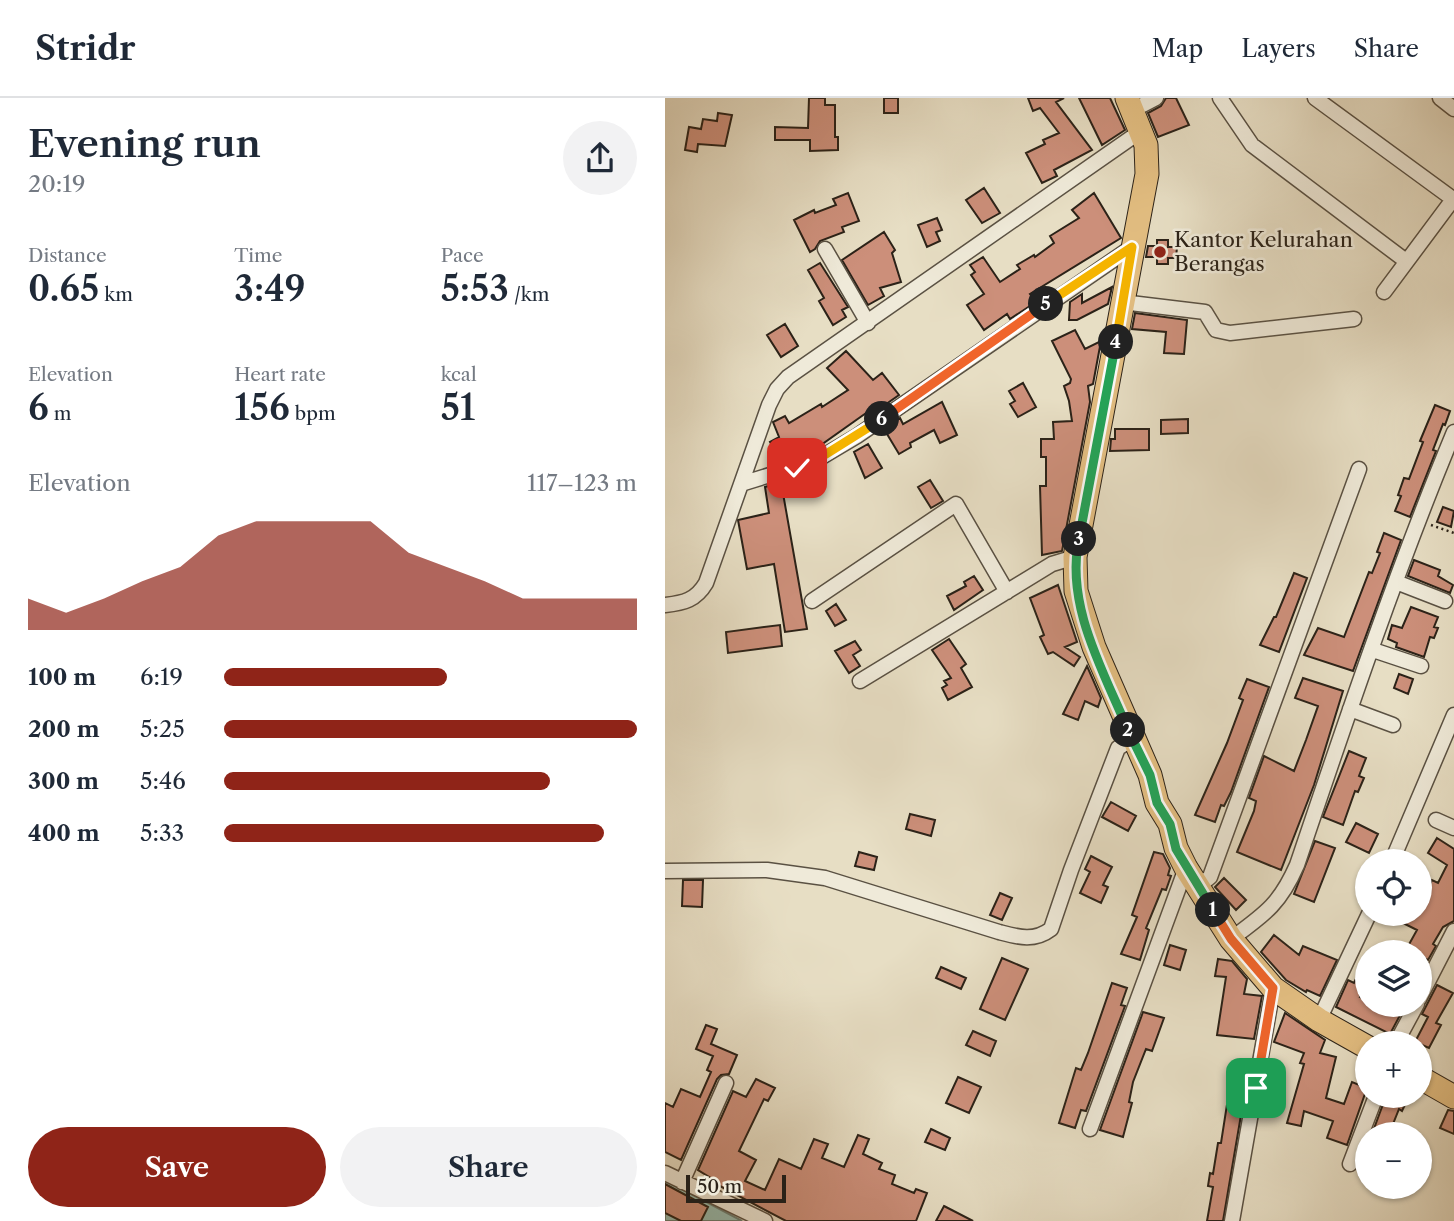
<!DOCTYPE html>
<meta charset="utf-8">
<style>
:root{--surface:#fff;--page:#f2f2f3;--text:#1f2937;--muted:#747a83;--line:#e0e1e3;--accent:#8f2418}
body{margin:0;font-family:"Libre Caslon Text",serif;background:var(--page);color:var(--text);height:100vh;display:flex;flex-direction:column;font-size:26px;white-space:nowrap}
*{box-sizing:border-box;margin:0}
p{font-size:23px;color:var(--muted)}
.icon{flex:none;width:38px;height:38px;fill:none;stroke:currentColor;stroke-width:2;stroke-linecap:round;stroke-linejoin:round}
.map{position:relative;flex:1;overflow:hidden}
.sheet{display:flex;flex-direction:column;background:var(--surface);width:665px}
.sheet>*{flex:none}
.buttons{position:absolute;left:690px;top:751px;display:grid;gap:14px}
.buttons a{display:grid;place-items:center;width:77px;height:77px;border-radius:50%;background:var(--surface);box-shadow:0 2px 5px #0004;font-size:35px}
.scale{position:absolute;left:21px;bottom:18px;width:100px;box-sizing:border-box;padding-left:7px;border:4px solid #2b2218;border-top:0;font-size:19px;line-height:24px;white-space:nowrap;color:#2b2218;-webkit-text-stroke:5px #efead9;paint-order:stroke}
.pin{position:absolute;display:grid;place-items:center;width:60px;height:60px;color:#fff;margin:-30px;border-radius:14px;box-shadow:0 4px 10px #0006}
.km{position:absolute;width:35px;height:35px;margin:-18px;border-radius:50%;background:#222;color:#fff;font-size:19px;line-height:35px;text-align:center}
.round{display:grid;place-items:center;flex:none;width:74px;height:74px;border-radius:37px;background:var(--page)}
.head{display:flex;align-items:center;justify-content:space-between;height:119px;padding:0 28px}
h1{font-size:38px;font-weight:600;line-height:52px}
.stats{display:grid;grid-template-columns:repeat(3,1fr);gap:10px;height:119px;padding:7px 28px}
.stats div{display:grid;align-content:center}
.stats b{font-size:35px;font-weight:600}
.stats small{font-size:19px;font-weight:400}
.stats p{font-size:19px}
.chart{height:196px;padding:14px 28px}
.chart p{display:flex;justify-content:space-between}
.chart svg{width:100%;height:126px;margin-top:7px;fill:var(--accent);opacity:.7}
.cta{display:flex;gap:14px;margin-top:auto;padding:14px 28px}
.cta a{flex:1;height:80px;border-radius:42px;background:var(--accent);color:#fff;font-size:28px;font-weight:600;line-height:80px;text-align:center}
.cta a+a{background:var(--page);color:var(--text)}
ul{padding:0 28px;list-style:none;font-size:23px}
li{display:grid;grid-template-columns:112px 84px 1fr;align-items:center;height:52px}
li i{height:18px;border-radius:9px;background:var(--accent)}
header{display:flex;align-items:center;gap:42px;box-sizing:border-box;height:98px;padding:0 35px;background:var(--surface);border-bottom:2px solid var(--line)}
header strong{font-size:33px}
nav{display:flex;gap:38px;margin-inline-start:auto;font-size:24px}
main{display:flex;flex:1;min-height:0}
.map>svg:first-child{display:block}
.water{fill:#97bcb0;stroke:#6c7e73;stroke-width:2}
.building{fill:#cc8f7a;stroke:#2b2218;stroke-width:2}
.lines{fill:none;stroke-linecap:round;stroke-linejoin:round}
.minor-casing{stroke:#5a5143;stroke-width:17}
.primary-casing{stroke:#2b2218;stroke-width:25}
.path{stroke:#2b2218;stroke-width:2.5;stroke-dasharray:2 3.5;stroke-linecap:butt}
.minor{stroke:#efead9;stroke-width:14}
.primary{stroke:#e4bf82;stroke-width:23}
.split-1-casing{stroke:#fff;stroke-width:14}
.split-2-casing{stroke:#fff;stroke-width:14}
.split-3-casing{stroke:#fff;stroke-width:14}
.split-4-casing{stroke:#fff;stroke-width:14}
.split-5-casing{stroke:#fff;stroke-width:14}
.split-6-casing{stroke:#fff;stroke-width:14}
.split-7-casing{stroke:#fff;stroke-width:14}
.split-1{stroke:#f0652b;stroke-width:9}
.split-2{stroke:#22a559;stroke-width:9}
.split-3{stroke:#22a559;stroke-width:9}
.split-4{stroke:#22a559;stroke-width:9}
.split-5{stroke:#f5b400;stroke-width:9}
.split-6{stroke:#f0652b;stroke-width:9}
.split-7{stroke:#f5b400;stroke-width:9}
.poi-dot{fill:#8f2418;stroke:#efead9;stroke-width:2.5}
.labels{text-anchor:middle;stroke-width:5;stroke-linejoin:round;paint-order:stroke}
.poi-label{font-size:21px;fill:#2b2218;stroke:#efead9;text-anchor:start}
</style>
<header>
<strong>Stridr</strong>
<nav><a>Map</a><a>Layers</a><a>Share</a></nav>
</header>
<main>
<section class="sheet">
<div class="head"><div><h1>Evening run</h1><p>20:19</p></div><a class="round"><svg class="icon" aria-label="share" viewBox="0 0 24 24"><path d="M12 15V3M7 8l5-5 5 5M5 13v7h14v-7"/></svg></a></div>
<div class="stats">
<div><p>Distance</p><b>0.65<small> km</small></b></div>
<div><p>Time</p><b>3:49</b></div>
<div><p>Pace</p><b>5:53<small> /km</small></b></div>
</div>
<div class="stats">
<div><p>Elevation</p><b>6<small> m</small></b></div>
<div><p>Heart rate</p><b>156<small> bpm</small></b></div>
<div><p>kcal</p><b>51</b></div>
</div>
<div class="chart"><p><span>Elevation</span>117–123 m</p>
<svg viewBox="0 0 160 44" preserveAspectRatio="none"><path d="M0 44V33L10 38L20 33L30 27L40 22L50 11L60 6L70 6L80 6L90 6L100 17L110 22L120 27L130 33L140 33L150 33L160 33V44z"/></svg>
</div>
<ul>
<li><b>100 m</b>6:19<i style="width:54%"></i></li>
<li><b>200 m</b>5:25<i style="width:100%"></i></li>
<li><b>300 m</b>5:46<i style="width:79%"></i></li>
<li><b>400 m</b>5:33<i style="width:92%"></i></li>
</ul>
<div class="cta"><a>Save</a><a>Share</a></div>
</section>
<div class="map">
<svg width="789" height="1123" viewBox="0 0 789 1123">
<rect width="100%" height="100%" fill="#e7dec4"/>
<filter id="stains"><feTurbulence type="fractalNoise" baseFrequency=".00286" numOctaves="4"/><feColorMatrix values="0 0 0 0 .2 0 0 0 0 .09 0 0 0 0 .02 0 0 0 .5 -.17"/></filter>
<radialGradient id="worn" r=".72"><stop offset=".6" stop-color="#630" stop-opacity="0"/><stop offset="1" stop-color="#630" stop-opacity=".3"/></radialGradient>
<!-- water -->
<path class="water" d="M0,1082L77,1123H0Z"/>
<!-- building -->
<path class="building" d="M144,0H160V7H170V39H173V52L145,53V42H110V29L143,30Z
M219,0H233V15H219Z
M363,0H399L391,4L427,52L389,72L392,78L377,85L361,55L380,46L378,42L394,35L375,10L368,13Z
M414,0H445L460,32L437,47Z
M501,0H511L524,27L493,39L483,15L496,8Z
M53,15L67,17L60,48L33,46L32,54L20,52L24,29L36,31L38,21L52,23Z
M319,90L335,115L317,125L301,102Z
M183,95L194,123L177,129L179,134L155,143L150,151L145,154L129,122L149,112L150,115L171,107L168,101Z
M429,95L456,140L365,196L371,204L345,221L342,216L319,232L302,207L319,196L306,177L310,174L305,167L318,159L335,184L355,171L352,167L369,157L370,159L389,145L385,138L414,120L407,112Z
M272,120L277,132L271,134L275,143L262,149L253,127Z
M219,134L230,152L227,155L236,184L215,190L219,198L203,207L177,162Z
M492,142H503V149H512L511,160H503V166H492V159H481L483,148H492Z
M155,165L183,209L177,212L181,219L168,227L154,203L159,200L143,172Z
M447,189L443,206L412,222H404L405,204L417,196V205Z
M470,215L522,222L519,256L499,255L501,234L467,231Z
M120,226L133,248L116,259L102,237Z
M410,232L420,251L436,243L428,286L423,288L425,304L397,453L377,457L375,388H381V359H376V341H389L388,324L407,323L404,303L399,288L405,285L406,281L387,243Z
M181,253L208,282L217,275L234,297L214,311L211,308L146,354L116,363L105,344L114,339L108,324L120,318L124,325L156,306L157,309L183,292L162,270Z
M358,285L371,309L353,319L345,306L350,303L344,293Z
M277,304L292,337L275,345L269,332L245,345L246,349L234,356L219,331L235,320L238,326Z
M770,307L785,313L780,327L778,326L768,352L771,353L745,419L730,413L736,398L733,397L739,380L744,381L758,344L755,343Z
M523,321V335L496,336V322Z
M450,331H484V352L445,353L446,341H450Z
M203,346L217,370L200,380L189,354Z
M265,382L278,403L266,410L253,389Z
M116,384L142,531L120,534L109,466L82,471L73,422L104,415L100,389Z
M778,409L789,413L786,429L772,424Z
M719,435L736,442L688,573L639,557L653,530L679,539L704,474L707,475L715,455L712,454Z
M749,462L775,472L773,478L788,487L785,495L743,478Z
M629,475L642,480L614,554L595,547L609,519H611Z
M309,478L318,492L289,512L282,498L301,488L299,484Z
M393,487L412,544L400,549L415,559L409,568L388,554L383,556L375,539L379,537L365,500Z
M171,506L181,522L170,528L161,513Z
M746,509L773,519L769,529L773,530L769,540L765,539L759,559L731,549L732,545L723,541L727,527L737,530Z
M115,527L117,548L63,555L61,534Z
M284,541L301,566L296,570L307,589L283,602L277,590L282,587L279,583L286,580L267,552Z
M190,543L196,552L188,557L195,568L184,575L170,553Z
M422,568L436,600L433,609L420,603L413,622L398,616Z
M734,576L748,581L743,596L729,590Z
M638,580L678,593L649,687L616,772L572,754L589,713L591,703L584,700L599,658L629,673L641,642L653,608L630,600Z
M582,581L604,589L566,694L559,708L556,707L550,724L530,717L562,645L578,602L574,600Z
M684,653L701,660L694,678L699,680L693,694L690,693L678,727L658,719Z
M446,704L471,718L463,733L437,719Z
M245,716L270,722L266,738L241,731Z
M691,725L713,736L704,755L681,744Z
M772,740L789,751V823L778,829L768,846L771,848L763,862L754,857V854L742,850L752,832L720,816H754L761,799L759,798L767,782L773,785L782,767L763,755Z
M650,743L670,750L649,804L629,796Z
M194,754L212,759L209,772L190,768Z
M489,754L498,756L505,770L503,777L506,778L501,792L497,791L481,830L484,832L475,862L456,856L472,819L467,817Z
M426,758L447,769L438,787L443,789L436,805L415,795L425,774L420,771Z
M559,780L581,802L571,812L550,789Z
M18,782H38L37,809L17,808Z
M335,795L347,800L337,822L325,817Z
M609,837L634,857L638,848L672,862L655,898L642,892L641,894L621,882L596,854Z
M505,847L521,852L515,872L499,867Z
M702,857V884L695,899L702,902V906H741L725,936L671,909L683,882L689,885Z
M337,860L363,871L340,922L315,911Z
M553,861L567,863L582,881L579,896L597,898L589,941L552,937L561,879L550,878Z
M276,869L301,880L296,891L271,880Z
M447,885L462,890L456,907L460,908L421,1013L416,1012L410,1030L394,1025L411,970L416,972L423,955Z
M772,887L788,895L771,925L776,927L764,950L750,944L763,919L757,916Z
M478,914L499,920L487,953L481,951L468,984L464,1004L467,1005L458,1039L435,1032Z
M620,915L660,942L655,955L671,959L661,1000L679,1006L687,984L702,990L682,1047L662,1040L668,1023L639,1013L636,1028L622,1025L639,966L635,965L639,955L609,944Z
M41,927L52,931L46,946L72,957L64,976L56,977L52,981L16,1062L0,1054V1005L8,1009L16,991L35,999L46,974L42,972L48,958L31,951Z
M308,933L331,943L325,958L301,947Z
M568,968L584,970L558,1123H542L548,1089L543,1088L545,1075L548,1076L553,1045H556Z
M293,979L316,989L304,1015L281,1005Z
M91,981L110,990L103,1003L99,1001L74,1053L91,1062L80,1083L100,1092L114,1061L136,1071L149,1041L163,1046L157,1060L179,1069L193,1037L204,1041L198,1056L217,1065L214,1071L230,1077L227,1086L249,1095L251,1091L262,1095L251,1123H121L53,1087L54,1085L33,1072L68,993L81,999Z
M725,998H744L737,1013L734,1011L724,1036H707L717,1009Z
M783,1012L789,1013V1036L775,1030Z
M266,1031L285,1040L280,1052L260,1044Z
M0,1086L43,1109L36,1123H16L0,1115Z
M279,1108L308,1123H271Z"/>
<g class="lines">
<!-- minor casing -->
<g class="minor-casing">
<path id="minor" d="M555,0L587,47L741,163
M650,0L788,101
M775,0L789,11
M468,12L491,0
M160,151L203,225
M719,194L789,100
M457,204L540,214L551,232L565,235L689,221
M76,386L150,363L192,338L467,149
M731,484L780,503
M147,503L291,406L342,494
M0,507C19,505 31,502 41,485L104,307L112,291L123,279L476,33
M708,552L756,568
M195,583L387,466L410,459
M685,611L728,627
M771,722L789,730
M727,763L789,617
M0,773L102,772L160,780L334,834C353,839 369,844 386,831L406,772L453,650L467,641
M534,788L545,779L694,371
M566,841C600,816 615,806 632,767C681,622 730,476 789,334
M754,901L789,833
M654,922L704,816
M731,945L752,906
M425,1031L521,770
M685,1066L711,998
M0,1075L100,1123
M17,1084L61,985
M567,1123L608,890"/>
</g>
<!-- primary casing -->
<g class="primary-casing">
<path id="primary" d="M462,0L481,47L482,76L410,459L411,493L429,549L485,677L492,705L505,726L511,750L521,770L566,841L608,890L654,922L702,949
M754,979L789,999"/>
</g>
<!-- path -->
<path class="path" d="M766,427L789,435"/>
<!-- minor -->
<use href="#minor" class="minor"/>
<!-- primary -->
<use href="#primary" class="primary"/>
</g>
<g class="lines">
<!-- split-1 casing -->
<g class="split-1-casing">
<path id="split-1" d="M548,812L566,841L608,890L591,990"/>
</g>
<!-- split-2 casing -->
<g class="split-2-casing">
<path id="split-2" d="M463,632L485,677L492,705L505,726L511,751L548,812"/>
</g>
<!-- split-3 casing -->
<g class="split-3-casing">
<path id="split-3" d="M414,441C400,507 438,572 463,632"/>
</g>
<!-- split-4 casing -->
<g class="split-4-casing">
<path id="split-4" d="M414,441L451,244"/>
</g>
<!-- split-5 casing -->
<g class="split-5-casing">
<path id="split-5" d="M381,206L467,149L451,244"/>
</g>
<!-- split-6 casing -->
<g class="split-6-casing">
<path id="split-6" d="M217,321L381,206"/>
</g>
<!-- split-7 casing -->
<g class="split-7-casing">
<path id="split-7" d="M132,370L150,363L217,321"/>
</g>
<!-- split-1 -->
<use href="#split-1" class="split-1"/>
<!-- split-2 -->
<use href="#split-2" class="split-2"/>
<!-- split-3 -->
<use href="#split-3" class="split-3"/>
<!-- split-4 -->
<use href="#split-4" class="split-4"/>
<!-- split-5 -->
<use href="#split-5" class="split-5"/>
<!-- split-6 -->
<use href="#split-6" class="split-6"/>
<!-- split-7 -->
<use href="#split-7" class="split-7"/>
</g>
<!-- markers -->
<circle class="poi-dot" cx="495" cy="154" r="7"/>
<g class="labels">
<!-- poi labels -->
<g class="poi-label">
<text x="509" y="149">Kantor Kelurahan<tspan x="509" dy="24">Berangas</tspan></text>
</g>
</g>
<rect width="100%" height="100%" filter="url(#stains)"/>
<rect width="100%" height="100%" fill="url(#worn)"/>
</svg>
<div class="buttons">
<a><svg class="icon" aria-label="locate" viewBox="0 0 24 24"><circle cx="12" cy="12" r="6"/><path d="M12 2v4M12 18v4M2 12h4M18 12h4"/></svg></a>
<a><svg class="icon" aria-label="layers" viewBox="0 0 24 24"><path d="M12 4l9 5-9 5-9-5zM3 14l9 5 9-5"/></svg></a>
<a>+</a>
<a>−</a>
</div>
<div class="scale">50 m</div>
<div class="pin" style="left:591px;top:990px;background:#1e9e55"><svg class="icon" aria-label="arrive" viewBox="0 0 24 24"><path d="M6 21V4h12l-3 4 3 4H6"/></svg></div>
<div class="pin" style="left:132px;top:370px;background:#d93025"><svg class="icon" aria-label="check" viewBox="0 0 24 24"><path d="M5 12l5 5 9-10"/></svg></div>
<b class="km" style="left:548px;top:812px">1</b>
<b class="km" style="left:463px;top:632px">2</b>
<b class="km" style="left:414px;top:441px">3</b>
<b class="km" style="left:451px;top:244px">4</b>
<b class="km" style="left:381px;top:206px">5</b>
<b class="km" style="left:217px;top:321px">6</b>
</div>
</main>
